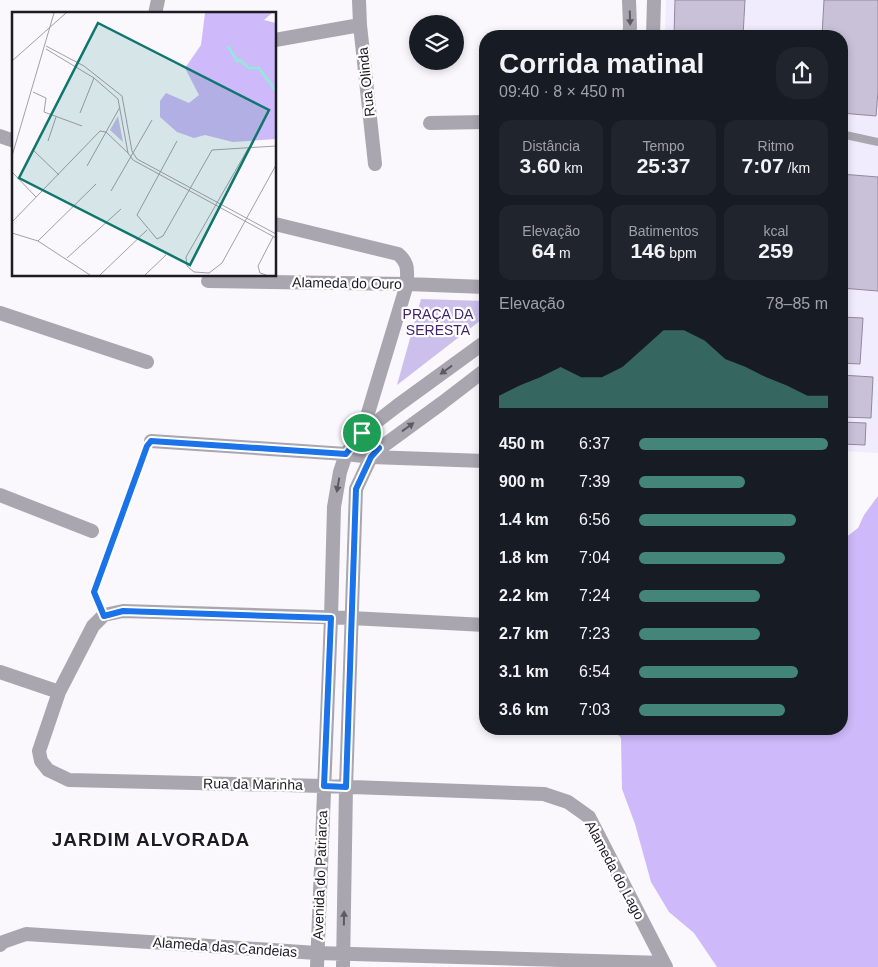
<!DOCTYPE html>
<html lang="pt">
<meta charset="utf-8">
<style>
:root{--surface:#171b24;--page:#20242c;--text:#f1f3f6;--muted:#9ea1a6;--accent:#438679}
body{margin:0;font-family:Arial,sans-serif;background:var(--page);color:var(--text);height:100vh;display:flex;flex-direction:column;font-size:19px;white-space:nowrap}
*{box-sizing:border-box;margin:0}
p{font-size:16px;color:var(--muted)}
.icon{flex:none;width:28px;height:28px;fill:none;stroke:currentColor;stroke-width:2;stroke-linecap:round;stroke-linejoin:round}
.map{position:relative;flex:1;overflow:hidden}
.sheet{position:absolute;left:479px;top:30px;width:369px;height:705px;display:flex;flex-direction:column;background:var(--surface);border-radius:20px;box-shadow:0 2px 8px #0003}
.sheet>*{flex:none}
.tools{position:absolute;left:409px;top:15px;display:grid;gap:10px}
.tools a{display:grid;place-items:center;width:55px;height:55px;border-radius:50%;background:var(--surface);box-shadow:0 2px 8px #0003;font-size:25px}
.pin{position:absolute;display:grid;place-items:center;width:42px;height:42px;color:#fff;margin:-21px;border:2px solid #fff;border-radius:50%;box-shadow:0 1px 5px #0007}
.round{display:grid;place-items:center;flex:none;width:52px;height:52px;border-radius:20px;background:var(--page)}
.summary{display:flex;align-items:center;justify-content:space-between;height:85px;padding:0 20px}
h1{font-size:28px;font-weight:700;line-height:38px}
.figures{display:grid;grid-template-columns:repeat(3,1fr);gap:8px;height:85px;padding:5px 20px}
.figures div{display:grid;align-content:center;border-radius:12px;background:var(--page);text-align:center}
.figures b{font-size:21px;font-weight:700}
.figures small{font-size:14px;font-weight:400}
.figures p{font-size:14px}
.chart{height:140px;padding:10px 20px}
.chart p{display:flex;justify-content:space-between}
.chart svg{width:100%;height:90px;margin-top:5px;fill:var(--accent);opacity:.7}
ul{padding:0 20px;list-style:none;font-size:16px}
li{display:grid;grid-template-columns:80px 60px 1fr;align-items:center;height:38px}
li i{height:12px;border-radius:6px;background:var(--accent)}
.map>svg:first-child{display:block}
.built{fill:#f0ebfd}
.green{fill:#cdbfec}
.forest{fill:#ceb9fa}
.building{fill:#c8c1d8;stroke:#908a9f}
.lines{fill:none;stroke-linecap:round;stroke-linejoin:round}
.path{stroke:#b7b5ba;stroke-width:3;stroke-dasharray:5 2.5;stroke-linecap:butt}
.service{stroke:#a9a6b0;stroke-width:8}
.minor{stroke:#a9a6b0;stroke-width:14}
.oneway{fill:#5c5a62}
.route-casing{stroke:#fff;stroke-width:10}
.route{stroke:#1a73e8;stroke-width:6}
.labels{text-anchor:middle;stroke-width:4.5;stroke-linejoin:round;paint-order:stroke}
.street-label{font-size:14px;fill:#1d1b23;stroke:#fff}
.park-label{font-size:14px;fill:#43236d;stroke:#fff}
.district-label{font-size:19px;font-weight:bold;letter-spacing:1px;fill:#1d1b23;stroke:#fff}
.inset-river{fill:none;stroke:#8febd8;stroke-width:2.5}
.inset-road{fill:none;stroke:#a2a0a6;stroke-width:1}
.view{fill:#0f766e;fill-opacity:0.15;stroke:#0f766e;stroke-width:2.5}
.inset-edge{fill:none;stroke:#1d1b23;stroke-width:2.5}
</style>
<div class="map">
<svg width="878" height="967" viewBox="0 0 878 967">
<rect width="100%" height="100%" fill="#faf8fd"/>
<!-- built -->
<path class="built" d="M666,0H878V453L841,451V36H665Z"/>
<!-- green -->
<path class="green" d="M421,299L485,301V317L397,385Z"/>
<!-- forest -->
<path class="forest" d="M878,496V967H717L694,933L669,912L651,882L635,824L622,789L621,738L613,729H841V541L858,528L864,515Z"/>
<!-- building -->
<path class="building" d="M675,0H745L743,36H674Z
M824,0H878V91L876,116L841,113V36H822Z
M841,174L878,177V291L841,288Z
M841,317L863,318L860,364L841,363Z
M841,375L873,377L871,418L841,417Z
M841,422L866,423L865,445L841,444Z"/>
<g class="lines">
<!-- path -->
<path class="path" d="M98,601L94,592L144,453"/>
<!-- service -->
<path class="service" d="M841,134L878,142"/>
<!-- minor -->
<path class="minor" d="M359,0L360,25L375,164
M155,14L158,0
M629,36L630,27L629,0
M653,36L654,0
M275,40L360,25
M430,123L485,122
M0,136L14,141
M275,224L398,254C409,263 407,270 407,284L362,433L379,449
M208,281L407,284L485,287
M0,313L147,362
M151,441L346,454L371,457L485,461
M0,495L92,531
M485,625L351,618L123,611L104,615L93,626L59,692L39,751L41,761L48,770L69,780L324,786L544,794L568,802L589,817L666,967
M0,672L59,692
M0,945L3,942L26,934L317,953L664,963
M317,967L331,618L334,507L340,472L346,454L362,433L397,406L485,342
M343,967L346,787L356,489L371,457L379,449L442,403L485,370"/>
</g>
<!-- one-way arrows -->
<defs><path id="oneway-solid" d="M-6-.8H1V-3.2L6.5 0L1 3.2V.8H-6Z" transform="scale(1.25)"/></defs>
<g class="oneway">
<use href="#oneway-solid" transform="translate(630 18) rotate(88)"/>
<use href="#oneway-solid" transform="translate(446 370) rotate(144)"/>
<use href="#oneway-solid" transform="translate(408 427) rotate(-36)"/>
<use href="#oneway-solid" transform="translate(338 485) rotate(100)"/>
<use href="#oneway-solid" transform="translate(344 918) rotate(-89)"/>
</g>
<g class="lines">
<!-- route casing -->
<g class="route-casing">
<path id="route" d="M362,433L379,448L371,457L356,489L346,787L324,786L331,618L123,611L104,616L94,592L147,446L151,441L346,454Z"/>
</g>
<!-- route -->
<use href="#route" class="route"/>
</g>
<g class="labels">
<!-- street labels -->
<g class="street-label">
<text transform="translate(366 82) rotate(-96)" y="5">Rua Olinda</text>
<text transform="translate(347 283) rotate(1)" y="5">Alameda do Ouro</text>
<text transform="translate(253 784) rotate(1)" y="5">Rua da Marinha</text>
<text transform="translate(615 870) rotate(62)" y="5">Alameda do Lago</text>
<text transform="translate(320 875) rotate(-88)" y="5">Avenida do Patriarca</text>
<text transform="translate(225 947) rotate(4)" y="5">Alameda das Candeias</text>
</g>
<!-- park labels -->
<g class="park-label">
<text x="438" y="319">PRAÇA DA<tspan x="438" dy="16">SERESTA</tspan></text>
</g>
<!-- district labels -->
<g class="district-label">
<text x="151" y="846">JARDIM ALVORADA</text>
</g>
</g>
<!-- overview -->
<g transform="translate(12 12)">
<rect width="264" height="264" fill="#faf8fd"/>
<path d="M106,104L111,130L98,118Z" fill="#cdbfec"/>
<path d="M193,1H260L252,8L264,11V127L221,130L193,123L182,126L165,120L148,105V89L154,81L177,91L187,83L173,56L189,33Z" fill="#ceb9fa"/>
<path class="inset-river" d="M216,34L225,49L228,48L237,56H247L264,79"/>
<path class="inset-road" d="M34,34L72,54L110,84L120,139L125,147L264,222M34,37L82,66L106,87L116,141L121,148L264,226M0,49L54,1M21,80L34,86L32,100L70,114M68,101L82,66M36,129L44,105M165,129L125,203L145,227L151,224L200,138L264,134M20,137L47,163M0,144L42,1M75,154L108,95M0,160L24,185M99,179L140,108M0,210L88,119L94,120L116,141M0,221L26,229L78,263M26,229L84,172M55,246L109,197M182,260L175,254L174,245L237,135M182,260L197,261L210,251L264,153M88,263L135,218M133,263L154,243M254,263L248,261L246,254L261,225"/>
<path class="view" d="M86,11L257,98L178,253L7,166Z"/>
<rect width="264" height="264" class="inset-edge"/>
</g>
</svg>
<div class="tools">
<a><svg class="icon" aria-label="layers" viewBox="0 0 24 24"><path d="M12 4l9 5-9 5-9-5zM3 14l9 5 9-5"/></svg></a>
</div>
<div class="pin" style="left:362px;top:433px;background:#1e9e55"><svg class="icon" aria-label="arrive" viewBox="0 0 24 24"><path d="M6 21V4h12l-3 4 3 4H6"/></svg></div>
<section class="sheet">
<div class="summary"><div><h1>Corrida matinal</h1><p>09:40 · 8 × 450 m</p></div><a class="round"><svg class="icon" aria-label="share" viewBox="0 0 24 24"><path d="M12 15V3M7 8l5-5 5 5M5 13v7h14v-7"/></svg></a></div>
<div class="figures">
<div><p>Distância</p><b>3.60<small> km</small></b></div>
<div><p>Tempo</p><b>25:37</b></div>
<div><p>Ritmo</p><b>7:07<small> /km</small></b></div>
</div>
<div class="figures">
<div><p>Elevação</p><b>64<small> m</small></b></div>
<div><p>Batimentos</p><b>146<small> bpm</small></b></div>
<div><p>kcal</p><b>259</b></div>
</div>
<div class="chart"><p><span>Elevação</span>78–85 m</p>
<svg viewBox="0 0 160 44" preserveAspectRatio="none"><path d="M0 44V38L10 33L20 29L30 24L40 29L50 29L60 24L70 15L80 6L90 6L100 11L110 20L120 24L130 29L140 33L150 38L160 38V44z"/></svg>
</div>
<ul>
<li><b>450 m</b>6:37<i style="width:100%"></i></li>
<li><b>900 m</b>7:39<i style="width:56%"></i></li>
<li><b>1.4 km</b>6:56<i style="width:83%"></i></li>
<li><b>1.8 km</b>7:04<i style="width:77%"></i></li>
<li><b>2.2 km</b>7:24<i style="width:64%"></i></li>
<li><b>2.7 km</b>7:23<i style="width:64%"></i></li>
<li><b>3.1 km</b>6:54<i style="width:84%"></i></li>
<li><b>3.6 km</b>7:03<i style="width:77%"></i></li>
</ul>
</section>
</div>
